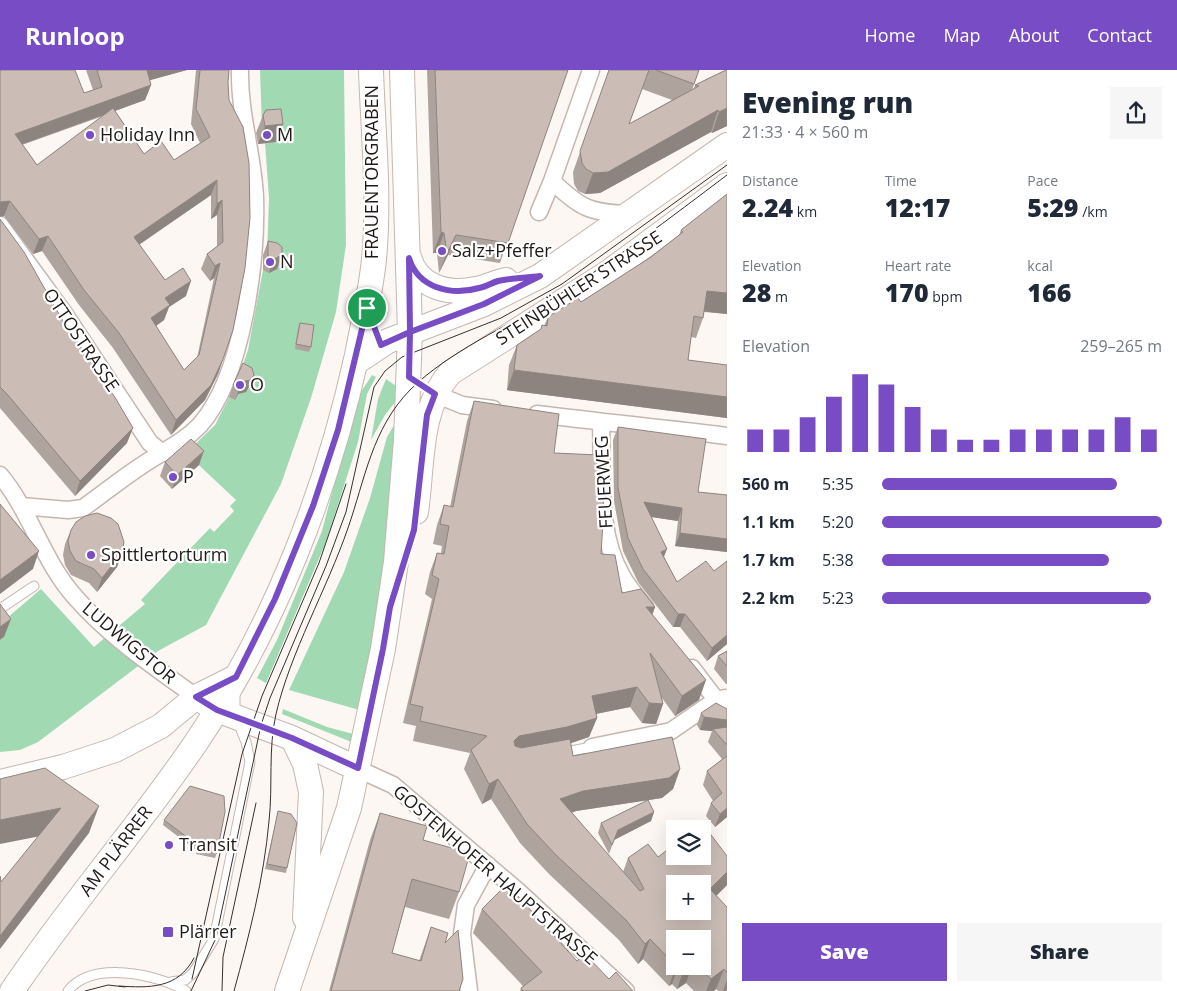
<!DOCTYPE html>
<meta charset="utf-8">
<style>
:root{--surface:#fff;--page:#f6f6f7;--text:#1f2937;--muted:#747a83;--accent:#774cc4}
body{margin:0;font-family:"Open Sans",sans-serif;background:var(--page);color:var(--text);height:100vh;display:flex;flex-direction:column;font-size:19px;white-space:nowrap}
*{box-sizing:border-box;margin:0}
p{font-size:16px;color:var(--muted)}
.icon{flex:none;width:28px;height:28px;fill:none;stroke:currentColor;stroke-width:2;stroke-linecap:round;stroke-linejoin:round}
.map{position:relative;flex:1;overflow:hidden}
.drawer{display:flex;flex-direction:column;background:var(--surface);width:450px}
.drawer>*{flex:none}
.buttons{position:absolute;left:666px;top:750px;display:grid;gap:10px}
.buttons a{display:grid;place-items:center;width:45px;height:45px;border-radius:0px;background:var(--surface);box-shadow:0 5px 20px #0002;font-size:25px}
.pin{position:absolute;display:grid;place-items:center;width:42px;height:42px;color:#fff;margin:-21px;border:2px solid #fff;border-radius:50%;box-shadow:0 1px 5px #0007}
.round{display:grid;place-items:center;flex:none;width:52px;height:52px;border-radius:0px;background:var(--page)}
.overview{display:flex;align-items:center;justify-content:space-between;height:85px;padding:0 15px}
h1{font-size:28px;font-weight:800;line-height:38px}
.stats{display:grid;grid-template-columns:repeat(3,1fr);gap:8px;height:85px;padding:5px 15px}
.stats div{display:grid;align-content:center}
.stats b{font-size:25px;font-weight:800}
.stats small{font-size:14px;font-weight:400}
.stats p{font-size:14px}
.chart{height:140px;padding:10px 15px}
.chart p{display:flex;justify-content:space-between}
.chart svg{width:100%;height:90px;margin-top:5px;stroke:var(--accent);stroke-width:6}
.cta{display:flex;gap:10px;margin-top:auto;padding:10px 15px}
.cta a{flex:1;height:58px;border-radius:0px;background:var(--accent);color:#fff;font-size:20px;font-weight:800;line-height:58px;text-align:center}
.cta a+a{background:var(--page);color:var(--text)}
ul{padding:0 15px;list-style:none;font-size:16px}
li{display:grid;grid-template-columns:80px 60px 1fr;align-items:center;height:38px}
li i{height:12px;border-radius:6px;background:var(--accent)}
header{display:flex;align-items:center;gap:30px;box-sizing:border-box;height:70px;padding:0 25px;background:var(--accent);color:#fff}
header strong{font-size:24px}
nav{display:flex;gap:28px;margin-inline-start:auto;font-size:18px}
main{display:flex;flex:1;min-height:0}
.map>svg:first-child{display:block}
.green{fill:#a0d9b2}
.lines{fill:none;stroke-linecap:round;stroke-linejoin:round}
.service-casing{stroke:#c5b7b0;stroke-width:11}
.minor-casing{stroke:#c5b7b0;stroke-width:19}
.secondary-casing{stroke:#c5b7b0;stroke-width:26}
.service{stroke:#fff;stroke-width:9}
.minor{stroke:#fff;stroke-width:16}
.secondary{stroke:#fff;stroke-width:24}
.tram{stroke:#36312e;stroke-width:1}
.wall{fill:#afa39d;fill-rule:evenodd}
.shaded-wall{fill:#8e847f}
.building{fill:#cbbdb6;stroke:#8e847f;fill-rule:evenodd}
.route-casing{stroke:#fff;stroke-width:10}
.route{stroke:#774cc4;stroke-width:6}
.poi-dot{fill:#774cc4;stroke:#fff;stroke-width:2}
.labels{text-anchor:middle;stroke-width:4.5;stroke-linejoin:round;paint-order:stroke}
.poi-label{font-size:18px;fill:#1f1a18;stroke:#fff;text-anchor:start}
.street-label{font-size:18px;fill:#1f1a18;stroke:#fff}
</style>
<header>
<strong>Runloop</strong>
<nav><a>Home</a><a>Map</a><a>About</a><a>Contact</a></nav>
</header>
<main>
<div class="map">
<svg width="727" height="921" viewBox="0 0 727 921">
<rect width="100%" height="100%" fill="#fdf7f4"/>
<!-- green -->
<path class="green" d="M260,0H344L346,175L336,242L311,328L281,414L206,555L158,581L38,672L20,680L0,682V570L4,567L0,554L41,519L94,577L145,534L141,530L210,458L214,462L234,441L230,436L236,430L186,383L215,355L233,320L242,323L248,320L249,317L239,306L248,280L263,200L266,201L277,191L267,186L269,128L265,73L276,72L262,58Z
M372,305L376,307L367,324L358,372L326,472L266,613L257,608L277,570L322,461L357,328Z
M386,309L399,318V327L385,345L371,370L378,329Z
M399,347L396,410L363,641L289,620L344,502L370,428L387,367Z
M283,639L327,657L357,665L354,673L282,644Z"/>
<g class="lines">
<!-- service casing -->
<g class="service-casing">
<path id="service" d="M0,539L34,516
M560,683L592,677
M171,912L185,910L193,903L214,869L250,692L246,672L235,645V621
M68,921C92,890 157,904 186,921"/>
</g>
<!-- minor casing -->
<g class="minor-casing">
<path id="minor" d="M552,111C580,138 590,143 629,144
M539,142L552,111L591,0
M0,155L64,243L150,373L163,383
M435,324L462,335L493,339
M537,344C600,352 663,358 727,366
M601,353C603,403 596,461 622,506C628,517 637,527 645,537
M0,405C31,442 43,492 76,528C110,567 155,597 196,627
M21,436L68,440L83,438C103,424 121,409 141,396C161,382 183,373 200,355C243,306 257,191 255,127C253,84 239,43 240,0
M692,598L727,644
M592,677L671,661L716,630L725,628
M358,699L393,715L518,821L626,921
M469,921L462,864L466,835L488,795"/>
</g>
<!-- secondary casing -->
<g class="secondary-casing">
<path id="secondary" d="M409,187C417,217 448,225 476,219C487,217 496,212 506,210
M355,293L388,271L484,234L540,206L727,75
M416,442C423,395 418,341 450,303L606,204L727,115
M204,632L217,640L292,668L358,699
M293,669L305,694L311,722L305,848
M0,712L63,697L115,680L161,656L196,627L236,607
M12,921C69,836 137,759 195,674C274,558 327,421 357,285C363,253 371,221 374,189C380,127 373,62 371,0
M287,921L349,738L383,579L396,492L406,370L410,262L402,0"/>
</g>
<!-- service -->
<use href="#service" class="service"/>
<!-- minor -->
<use href="#minor" class="minor"/>
<!-- secondary -->
<use href="#secondary" class="secondary"/>
<!-- tram -->
<path class="tram" d="M192,909L242,684L262,626L319,493L346,414
M119,916C149,918 178,919 194,888
M85,921L108,915L125,917
M191,921L216,868L261,655L270,628L326,496L346,442L374,317L385,301L402,287L501,248L562,214L727,95
M222,921L223,887L256,733
M234,921C249,866 264,808 269,751C273,716 268,679 276,644C290,583 327,519 348,458C365,409 372,359 410,320C448,282 506,257 552,229C613,192 670,148 727,105"/>
</g>
<!-- wall -->
<path class="wall" d="M0,0L84,23L93,20L86,0H187L149,10L151,15L145,30L115,41L144,84L174,90L200,73L191,54L196,0H229L228,12L223,289L218,304L205,330L171,365L113,278L79,235L42,181L33,184L4,146ZM103,46L37,95L22,75ZM211,125V149L217,145V176L207,184L201,199L210,211L214,208L197,288L184,300L156,256L164,250L169,237L186,226L165,210L139,175Z
M427,0H568L500,193L448,185L439,203L437,183H433Z
M609,0H699L692,20L694,18L695,15L726,0L727,56L712,63L711,62L600,123L585,124L578,121L574,114L573,102ZM642,19L672,30L629,54Z
M263,45L276,72L258,74L256,63Z
M727,124V244L704,242L703,248L696,268L691,267L688,290L727,295V348L507,320L509,295L517,275L541,259L544,256L548,247L581,232L651,187L679,165L681,160Z
M0,149L127,373L75,426L0,338Z
M268,171L282,185L277,199L269,203L263,200V185Z
M300,253L311,277L309,282L295,279L298,258Z
M254,305L249,317L246,322L238,324L235,330L229,327L233,315Z
M474,331L554,383L599,400L601,484L622,523L655,537L652,544L699,630L675,646L662,628L663,634L656,654L642,653L630,637L596,644L597,648L589,667L570,673L573,686L680,699L673,719L662,728L576,741L572,743L623,802L628,788L727,786V815L716,826L727,837V920L726,921H718L716,919L714,921H694L686,913L677,919L672,914L669,916L643,889L638,894L619,870L549,804L520,773L491,729L482,734L464,699L470,683L413,671L416,656L403,653L432,529L425,524L430,502L437,483H441L442,476L433,474L437,455L444,435L450,437L467,351ZM675,869L702,896H675Z
M618,357L698,422L727,425V482L675,476L678,451L651,447L664,487L677,512L714,501L727,491V574L707,591L680,557H673L638,512L623,481L614,431L613,370Z
M165,392L199,395L172,419L160,406Z
M71,460L122,483L117,497L97,522L89,513L71,505L65,495L63,485L65,474Z
M727,581V614H726L714,599L718,586Z
M727,639V747L715,757L706,746L711,733L713,731L703,715L707,701L722,689L708,672L712,661L700,660L697,655L701,643Z
M278,741L287,798L286,803L265,799L277,746Z
M654,742L651,751L614,770L609,784L598,763L601,753Z
M380,743L423,770L459,822L449,849L405,837L392,883L419,891L431,857L445,873L459,921H329L370,770Z
M164,750L217,783L215,788L196,784L197,781L163,755Z
M482,839L577,891L609,909L633,921H520L521,918L523,916L473,863Z"/>
<!-- shaded-wall -->
<path class="shaded-wall" d="M145,0H187L140,13Z
M151,15L145,30L9,79L15,64Z
M727,38V56L712,63L719,42Z
M718,40L711,62L600,123L585,124L593,103Z
M283,54L276,72L258,74L265,56Z
M217,110L211,125L128,182L134,167Z
M222,130L217,145L211,149L217,134Z
M10,131L4,146L0,147V132Z
M441,162L444,163L437,183H433Z
M456,165L448,185L439,203L447,183Z
M48,166L42,181L33,184L39,169Z
M282,185L277,199L269,203L274,189Z
M220,193L214,208L210,211L215,196Z
M191,211L186,226L169,237L164,250L146,263L151,248L165,228Z
M707,221L727,223V244L700,241Z
M223,289L218,304L205,330L171,365L176,350Z
M514,300L727,327V348L507,320Z
M254,305L249,317L246,322L238,324L235,330L242,312Z
M133,358L127,373L75,426L80,411Z
M204,381L199,395L172,419L177,405Z
M644,432L682,438L678,451L639,445Z
M680,463L727,469V482L675,476Z
M667,479L662,492L661,482Z
M39,481L33,499L0,524V510Z
M122,483L117,497L97,522L102,508Z
M646,537H655L648,557Z
M678,544H685L680,557H673Z
M11,549L4,567L0,570V557Z
M727,565V574L707,591L712,578Z
M706,610L699,630L675,646L682,626Z
M637,617L630,637L585,646L592,626Z
M649,633L663,634L656,654L642,653Z
M704,647L727,650V663L713,659L712,661L700,660Z
M597,648L589,667L560,677L511,686L514,671L519,666Z
M680,699L673,719L662,728L576,741L553,749L560,729L583,721Z
M498,709L491,729L482,734L489,714Z
M99,736L89,763L0,879V866Z
M61,738L51,764L0,774V750Z
M727,738V747L715,757L720,744Z
M654,742L651,751L614,770L618,760Z
M727,802V815L703,839L710,819Z
M650,869L643,889L638,894L645,874Z
M676,896H678L672,914L669,916Z
M688,896H692L686,913L677,919L684,899Z
M724,899L716,919L714,921H706L711,909Z
M727,910V920L726,921H723Z"/>
<!-- building -->
<path class="building" d="M0,0H75L84,23L102,17L97,0H147L151,15L15,64L37,95L113,38L144,84L161,71L174,90L210,67L196,39L200,0H229L228,12L229,30L243,57L249,93L250,148L245,198L233,260L223,289L211,315L176,350L119,263L84,220L48,166L39,169L10,131L0,132ZM217,110V134L222,130L223,172L207,184L215,196L220,193L199,285L184,300L151,248L170,235L165,228L191,211L183,198L165,210L134,167Z
M435,0H568L508,173L456,165L447,183L444,163L441,162Z
M609,0H649L629,54L699,16L695,15L726,0H727V38L719,42L718,40L608,102L593,103L586,99L582,93L580,81Z
M656,0H699L694,14Z
M281,39L283,54L265,56L263,45L266,40Z
M727,124V223L707,221L703,248L694,246L688,290L727,295V327L514,300L517,275L541,259L542,255L547,256L548,247L578,228L581,232L651,187L683,162L681,160Z
M0,149L24,182L63,251L116,329L133,358L80,411L7,324L0,317Z
M268,171L277,173L282,177V185L274,189L268,186Z
M300,253L314,255L311,277L296,274Z
M243,293L252,298L254,305L250,310L242,312L240,318L233,315Z
M474,331L559,344L554,383L599,385V400L604,436L601,484L615,485L622,523L641,519L655,537H646L706,610L682,626L650,583L663,634L649,633L637,617L592,626L597,648L567,657L519,666L514,671L515,676L521,678L570,669L573,686L672,667L680,699L669,708L583,721L560,729L640,821L644,819L628,788L648,774L658,787L675,774V786H702V759H695L702,753L727,786V802L710,819L727,837V903L724,899L711,909L696,896H702V869H675V895L650,869L645,874L626,850L556,785L527,754L498,709L489,714L471,680L487,666L420,651L423,637L410,634L439,509L432,505L437,483L444,484L449,456L440,454L444,435L453,437ZM675,814H702V841H675Z
M618,357L706,369L698,422L727,425V469L680,463L682,438L644,432L667,479L661,482L677,512L706,491L714,501L727,491V565L712,578L685,544H678L643,499L628,468L618,418Z
M191,369L204,381L177,405L165,392Z
M0,434L39,481L0,510Z
M97,443L111,448L118,454L124,472L122,483L102,508L94,499L76,491L70,481L68,471L71,460L76,452L85,446Z
M0,534L11,549L0,557Z
M727,581V596L718,586Z
M716,633L727,639V650L704,647L701,643Z
M727,657V675L713,659Z
M727,686V738L720,744L711,733L722,723L707,701Z
M45,698L99,736L0,866V806L1,812L61,738L0,750V709Z
M190,716L224,726L225,742L217,783L198,779L199,776L164,750Z
M648,730L654,742L618,760L612,775L601,753Z
M278,741L291,744L297,753L287,798L267,794Z
M380,743L427,756L423,770L470,783L459,822L412,809L392,883L421,891L431,857L448,863L445,873L458,860L463,909L459,921H331Z
M507,814L577,891L585,884L609,909L616,902L633,921H523L521,918L542,902L482,839Z
M681,896H688L684,899Z"/>
<g class="lines">
<!-- route casing -->
<g class="route-casing">
<path id="route" d="M367,238L338,360L313,436L275,529L236,607L196,627L217,640L292,668L358,698L383,579L390,537L414,460L427,345L435,324L409,307L410,262L484,234L540,206C526,208 511,208 498,211C491,213 486,217 479,218C451,226 418,218 409,188L410,262L381,275L367,238"/>
</g>
<!-- route -->
<use href="#route" class="route"/>
</g>
<!-- markers -->
<g class="poi-dot">
<circle cx="90" cy="65" r="5"/>
<circle cx="267" cy="65" r="5"/>
<circle cx="442" cy="181" r="5"/>
<circle cx="270" cy="192" r="5"/>
<circle cx="240" cy="315" r="5"/>
<circle cx="173" cy="407" r="5"/>
<circle cx="91" cy="485" r="5"/>
<circle cx="169" cy="775" r="5"/>
<rect x="162" y="856" width="12" height="12" rx="2.5"/>
</g>
<g class="labels">
<!-- poi labels -->
<g class="poi-label">
<text x="100" y="71">Holiday Inn</text>
<text x="277" y="71">M</text>
<text x="452" y="187">Salz+Pfeffer</text>
<text x="280" y="198">N</text>
<text x="250" y="321">O</text>
<text x="183" y="413">P</text>
<text x="101" y="491">Spittlertorturm</text>
<text x="179" y="781">Transit</text>
<text x="179" y="868">Plärrer</text>
</g>
<!-- street labels -->
<g class="street-label">
<text transform="translate(372 102) rotate(-90)" y="6">FRAUENTORGRABEN</text>
<text transform="translate(579 218) rotate(-33)" y="6">STEINBÜHLER STRASSE</text>
<text transform="translate(81 270) rotate(56)" y="6">OTTOSTRASSE</text>
<text transform="translate(604 412) rotate(-93)" y="6">FEUERWEG</text>
<text transform="translate(129 573) rotate(40)" y="6">LUDWIGSTOR</text>
<text transform="translate(116 781) rotate(-53)" y="6">AM PLÄRRER</text>
<text transform="translate(495 805) rotate(41)" y="6">GOSTENHOFER HAUPTSTRASSE</text>
</g>
</g>
</svg>
<div class="buttons">
<a><svg class="icon" aria-label="layers" viewBox="0 0 24 24"><path d="M12 4l9 5-9 5-9-5zM3 14l9 5 9-5"/></svg></a>
<a>+</a>
<a>−</a>
</div>
<div class="pin" style="left:367px;top:238px;background:#1e9e55"><svg class="icon" aria-label="arrive" viewBox="0 0 24 24"><path d="M6 21V4h12l-3 4 3 4H6"/></svg></div>
</div>
<section class="drawer">
<div class="overview"><div><h1>Evening run</h1><p>21:33 · 4 × 560 m</p></div><a class="round"><svg class="icon" aria-label="share" viewBox="0 0 24 24"><path d="M12 15V3M7 8l5-5 5 5M5 13v7h14v-7"/></svg></a></div>
<div class="stats">
<div><p>Distance</p><b>2.24<small> km</small></b></div>
<div><p>Time</p><b>12:17</b></div>
<div><p>Pace</p><b>5:29<small> /km</small></b></div>
</div>
<div class="stats">
<div><p>Elevation</p><b>28<small> m</small></b></div>
<div><p>Heart rate</p><b>170<small> bpm</small></b></div>
<div><p>kcal</p><b>166</b></div>
</div>
<div class="chart"><p><span>Elevation</span>259–265 m</p>
<svg viewBox="0 0 160 44" preserveAspectRatio="none"><path d="M5 44V33M15 44V33M25 44V27M35 44V17M45 44V6M55 44V11M65 44V22M75 44V33M85 44V38M95 44V38M105 44V33M115 44V33M125 44V33M135 44V33M145 44V27M155 44V33"/></svg>
</div>
<ul>
<li><b>560 m</b>5:35<i style="width:84%"></i></li>
<li><b>1.1 km</b>5:20<i style="width:100%"></i></li>
<li><b>1.7 km</b>5:38<i style="width:81%"></i></li>
<li><b>2.2 km</b>5:23<i style="width:96%"></i></li>
</ul>
<div class="cta"><a>Save</a><a>Share</a></div>
</section>
</main>
